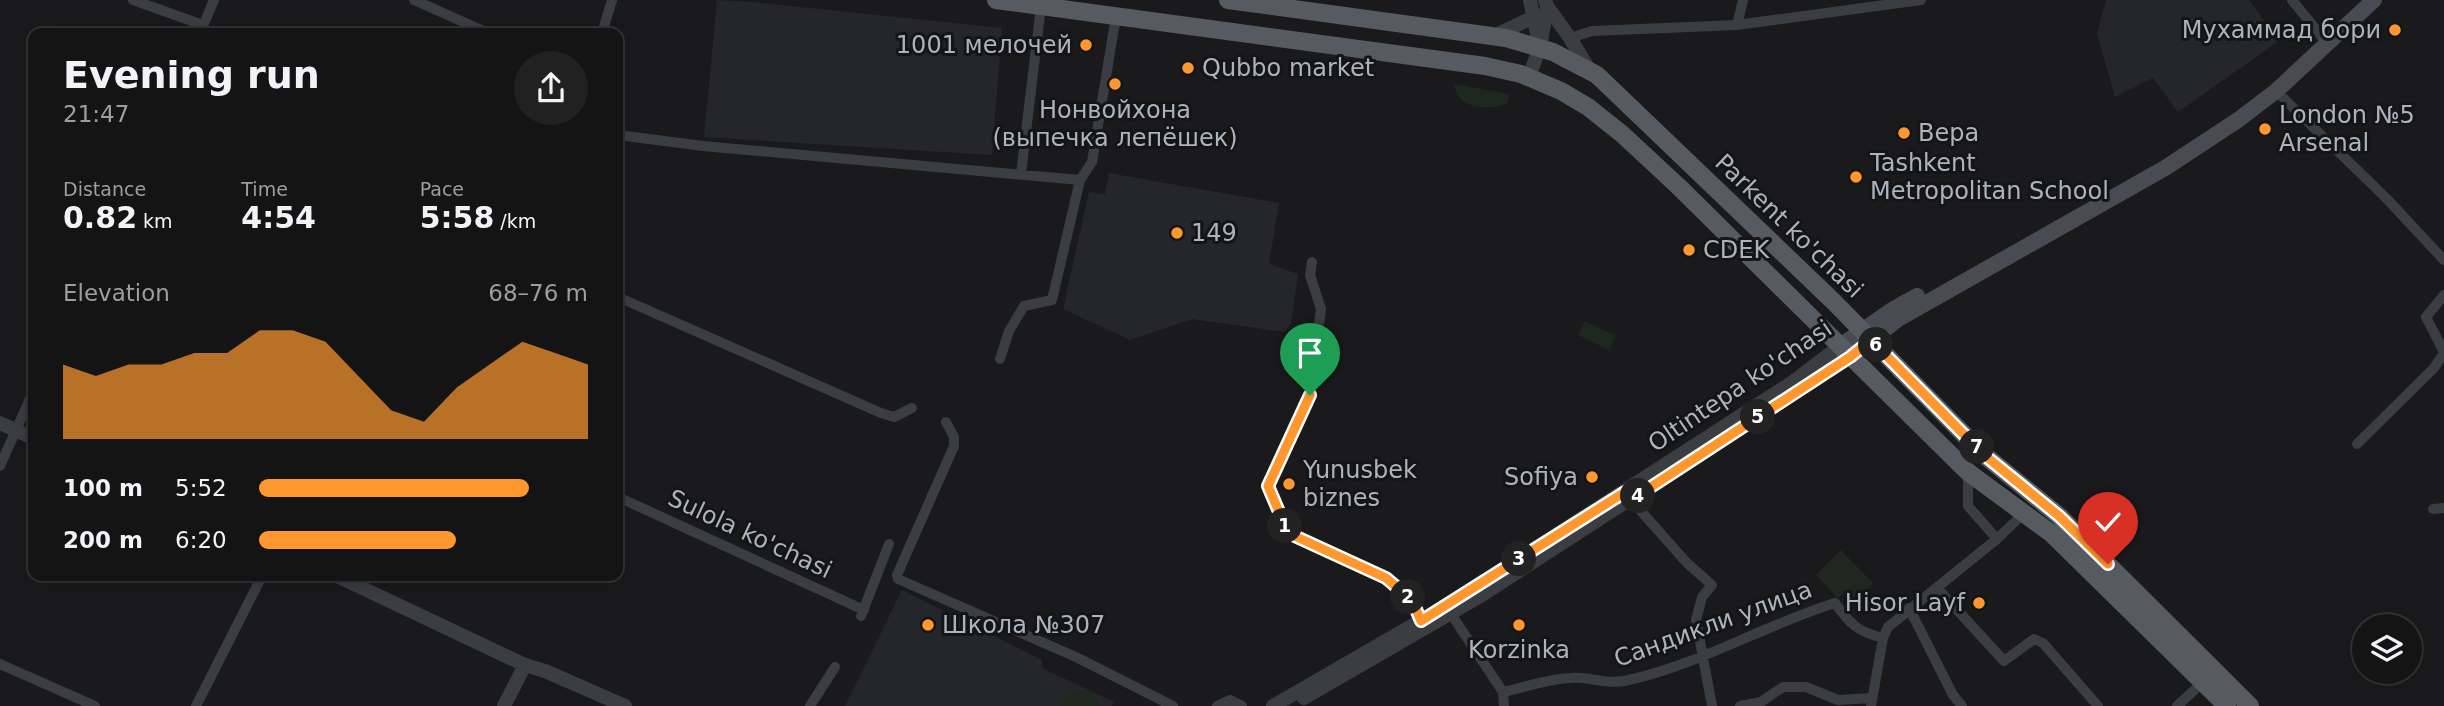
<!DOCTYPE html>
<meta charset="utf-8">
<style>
:root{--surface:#141415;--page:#212122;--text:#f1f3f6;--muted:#9d9ea0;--line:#333334;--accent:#ff972f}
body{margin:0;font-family:"DejaVu Sans",sans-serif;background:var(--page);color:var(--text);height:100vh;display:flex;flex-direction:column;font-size:26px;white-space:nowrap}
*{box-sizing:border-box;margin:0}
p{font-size:23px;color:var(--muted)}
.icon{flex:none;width:38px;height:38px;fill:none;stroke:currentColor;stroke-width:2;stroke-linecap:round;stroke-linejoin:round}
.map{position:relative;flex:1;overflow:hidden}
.panel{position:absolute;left:28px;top:28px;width:595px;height:553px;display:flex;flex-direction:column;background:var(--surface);border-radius:14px;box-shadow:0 4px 18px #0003,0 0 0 2px var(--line)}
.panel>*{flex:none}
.fabs{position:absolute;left:2352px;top:614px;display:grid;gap:14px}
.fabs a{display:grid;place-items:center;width:70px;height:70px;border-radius:50%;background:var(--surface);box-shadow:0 4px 18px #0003,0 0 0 2px var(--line);font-size:35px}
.pin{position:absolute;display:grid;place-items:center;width:60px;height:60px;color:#fff;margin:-72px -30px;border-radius:50% 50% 50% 0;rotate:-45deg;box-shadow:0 0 7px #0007}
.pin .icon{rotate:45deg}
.km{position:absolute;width:35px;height:35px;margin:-18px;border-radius:50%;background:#222;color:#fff;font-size:19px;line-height:35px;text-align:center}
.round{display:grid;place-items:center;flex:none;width:74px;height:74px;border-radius:37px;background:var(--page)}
.head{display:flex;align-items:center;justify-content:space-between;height:119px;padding:0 35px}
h1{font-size:38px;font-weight:700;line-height:52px}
.figures{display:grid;grid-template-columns:repeat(3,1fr);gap:10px;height:119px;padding:7px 35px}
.figures div{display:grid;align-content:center}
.figures b{font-size:30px;font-weight:700}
.figures small{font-size:19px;font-weight:400}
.figures p{font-size:19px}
.chart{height:196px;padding:14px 35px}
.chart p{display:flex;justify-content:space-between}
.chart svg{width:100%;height:126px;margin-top:7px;fill:var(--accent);opacity:.7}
ul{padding:0 35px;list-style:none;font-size:23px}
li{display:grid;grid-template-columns:112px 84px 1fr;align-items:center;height:52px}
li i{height:18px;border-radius:9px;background:var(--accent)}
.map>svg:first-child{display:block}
.built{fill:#252629}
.green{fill:#1f281f}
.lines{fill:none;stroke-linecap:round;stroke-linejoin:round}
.minor{stroke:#3a3d42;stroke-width:10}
.tertiary{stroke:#3a3d42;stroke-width:14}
.secondary{stroke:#484c52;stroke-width:16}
.primary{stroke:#565a61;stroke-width:18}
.route-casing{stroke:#fff;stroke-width:14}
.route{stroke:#ff972f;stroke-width:9}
.poi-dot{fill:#ff972f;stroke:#151517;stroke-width:2.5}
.labels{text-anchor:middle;stroke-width:6;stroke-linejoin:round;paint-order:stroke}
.poi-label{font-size:24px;fill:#abb3bd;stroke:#151517;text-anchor:start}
.street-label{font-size:24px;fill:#abb3bd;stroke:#151517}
</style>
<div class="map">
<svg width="2444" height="706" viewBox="0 0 2444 706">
<rect width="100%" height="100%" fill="#1a1a1c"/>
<!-- built -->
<path class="built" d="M717,0L753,2L1002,28L992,155L704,137Z
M2106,0H2249L2279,41L2178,112L2153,78L2115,97L2097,34Z
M1109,173L1279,203L1269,264L1298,274L1291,324L1285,332L1192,319L1130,340L1063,309L1089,192L1105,194Z
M902,590L1042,660V668L1114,702L1112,706H845Z"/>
<!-- green -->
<path class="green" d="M1454,84L1509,94L1508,103C1487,111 1459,110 1454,84Z
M1585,321L1616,336L1609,350L1578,335Z
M1841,550L1873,583L1857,600L1846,590L1838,598L1816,575Z
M1082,689L1093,694L1100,706H1061L1070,693Z"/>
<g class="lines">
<!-- minor -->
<path class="minor" d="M133,0L203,25
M414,0L488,33
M2292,0L2322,37
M1737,25L1743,0
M200,33L214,0
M602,33L612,0
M1570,38L1592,31L1737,25L1921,0
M2276,91L2386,198L2444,260
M618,135L703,146L1080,180
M1021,174L1041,6
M1312,262L1310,275L1321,309L1310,395L1268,486L1288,533L1386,578L1412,601L1421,621
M2444,295L2426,317L2444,352
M618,297L881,413L894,417L912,408
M1000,359L1009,331L1024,306L1052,300L1080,180L1092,162L1116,16
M946,422L954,437V446L897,575L898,579L1076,657L1173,706
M2357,444L2434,368L2444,353
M0,466L33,392
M1968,472V506L1997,539
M618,497L864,610
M1631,500L1687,563L1712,585L1702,597L1696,620L1712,706
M2433,509L2444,508
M1937,588L2004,661L2034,639L2043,643L2098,706
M1909,608L1953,695L1962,706
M1451,614L1503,692L1504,706
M861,616L889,544
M0,664L95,706
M1503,692C1525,687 1548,679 1571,678C1590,676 1605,685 1624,681C1697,666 1764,625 1835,603C1850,624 1858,632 1883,638
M196,706L262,576
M810,706L835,667
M1217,706L1230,700L1242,706
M1740,706L1761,702L1783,687H1806L1838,700L1872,698
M1871,706L1883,638L1888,627L1997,539L2024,513
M2177,706L2203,682"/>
<!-- tertiary -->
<path class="tertiary" d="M1530,0L1538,39
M1547,6L1570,38L1590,71
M1494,36L1532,18
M1529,77L1540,47L1547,6L1545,0
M0,423L33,438
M337,576L525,665L545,671L625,706
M1304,698L1477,598L1850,357
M504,706L525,665
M1273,706L1446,606L1790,384L1840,346"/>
<!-- secondary -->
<path class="secondary" d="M1840,346L1892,310L1917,296
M1850,357L1898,319L2165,168L2238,120L2276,91L2374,0"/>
<!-- primary -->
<path class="primary" d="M996,0L1485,66L1521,74L1561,91L1588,107L1622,134L1678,186L1968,472L2052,534L2227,706
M1228,0L1506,38L1553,52L1597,75L1834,302L1983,454L2059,516L2250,706"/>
</g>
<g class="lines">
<!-- route casing -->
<g class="route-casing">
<path id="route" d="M1310,395L1268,486L1288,533L1386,578L1412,600L1421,621L1625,492L1631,500L1850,357L1871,340L1983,454L2059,516L2108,564"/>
</g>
<!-- route -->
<use href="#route" class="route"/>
</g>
<!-- markers -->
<g class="poi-dot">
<circle cx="2395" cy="30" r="7"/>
<circle cx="1086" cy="45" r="7"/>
<circle cx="1188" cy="68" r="7"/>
<circle cx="1115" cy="84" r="7"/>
<circle cx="2265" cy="129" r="7"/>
<circle cx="1904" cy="133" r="7"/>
<circle cx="1856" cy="177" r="7"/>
<circle cx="1177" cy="233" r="7"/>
<circle cx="1689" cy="250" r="7"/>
<circle cx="1592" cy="477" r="7"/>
<circle cx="1289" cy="484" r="7"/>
<circle cx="1979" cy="603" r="7"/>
<circle cx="928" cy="625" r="7"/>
<circle cx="1519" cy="625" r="7"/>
</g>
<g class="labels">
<!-- poi labels -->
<g class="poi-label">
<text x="2381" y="38" text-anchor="end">Мухаммад бори</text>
<text x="1072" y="53" text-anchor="end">1001 мелочей</text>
<text x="1202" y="76">Qubbo market</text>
<text x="1115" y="118" text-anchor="middle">Нонвойхона<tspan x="1115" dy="28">(выпечка лепёшек)</tspan></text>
<text x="2279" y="123">London №5<tspan x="2279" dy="28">Arsenal</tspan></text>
<text x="1918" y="141">Вера</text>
<text x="1870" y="171">Tashkent<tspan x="1870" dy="28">Metropolitan School</tspan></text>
<text x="1191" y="241">149</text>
<text x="1703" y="258">CDEK</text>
<text x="1303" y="478">Yunusbek<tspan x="1303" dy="28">biznes</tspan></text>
<text x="1578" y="485" text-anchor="end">Sofiya</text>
<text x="1965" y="611" text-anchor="end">Hisor Layf</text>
<text x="942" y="633">Школа №307</text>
<text x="1519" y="658" text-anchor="middle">Korzinka</text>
</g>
<!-- street labels -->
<g class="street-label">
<text transform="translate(1789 226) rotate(44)" y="8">Parkent ko'chasi</text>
<text transform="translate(1740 386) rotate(-34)" y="8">Oltintepa ko'chasi</text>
<text transform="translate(750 534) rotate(25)" y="8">Sulola ko'chasi</text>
<text transform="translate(1713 624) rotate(-20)" y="8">Сандикли улица</text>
</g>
</g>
</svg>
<div class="fabs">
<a><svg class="icon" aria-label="layers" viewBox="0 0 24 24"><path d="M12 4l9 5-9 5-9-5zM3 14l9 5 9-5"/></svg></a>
</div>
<div class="pin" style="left:1310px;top:395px;background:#1e9e55"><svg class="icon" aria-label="arrive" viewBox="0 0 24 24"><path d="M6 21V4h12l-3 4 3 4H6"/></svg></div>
<div class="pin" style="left:2108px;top:564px;background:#d93025"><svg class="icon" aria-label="check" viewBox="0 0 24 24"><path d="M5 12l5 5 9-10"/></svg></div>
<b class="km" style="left:1285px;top:526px">1</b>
<b class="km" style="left:1408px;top:597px">2</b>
<b class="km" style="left:1519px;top:559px">3</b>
<b class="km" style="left:1638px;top:496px">4</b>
<b class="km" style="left:1758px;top:417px">5</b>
<b class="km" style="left:1876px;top:345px">6</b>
<b class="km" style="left:1977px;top:447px">7</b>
<section class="panel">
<div class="head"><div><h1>Evening run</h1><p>21:47</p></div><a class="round"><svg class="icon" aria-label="share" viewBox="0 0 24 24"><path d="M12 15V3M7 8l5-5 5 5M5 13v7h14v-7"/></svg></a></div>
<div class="figures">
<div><p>Distance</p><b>0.82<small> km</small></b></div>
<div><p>Time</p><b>4:54</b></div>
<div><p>Pace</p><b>5:58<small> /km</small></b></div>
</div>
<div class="chart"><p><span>Elevation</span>68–76 m</p>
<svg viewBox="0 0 160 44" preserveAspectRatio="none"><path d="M0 44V18L10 22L20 18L30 18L40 14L50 14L60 6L70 6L80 10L90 22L100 34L110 38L120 26L130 18L140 10L150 14L160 18V44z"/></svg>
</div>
<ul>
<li><b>100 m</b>5:52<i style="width:82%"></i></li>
<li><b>200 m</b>6:20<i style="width:60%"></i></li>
</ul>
</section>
</div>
